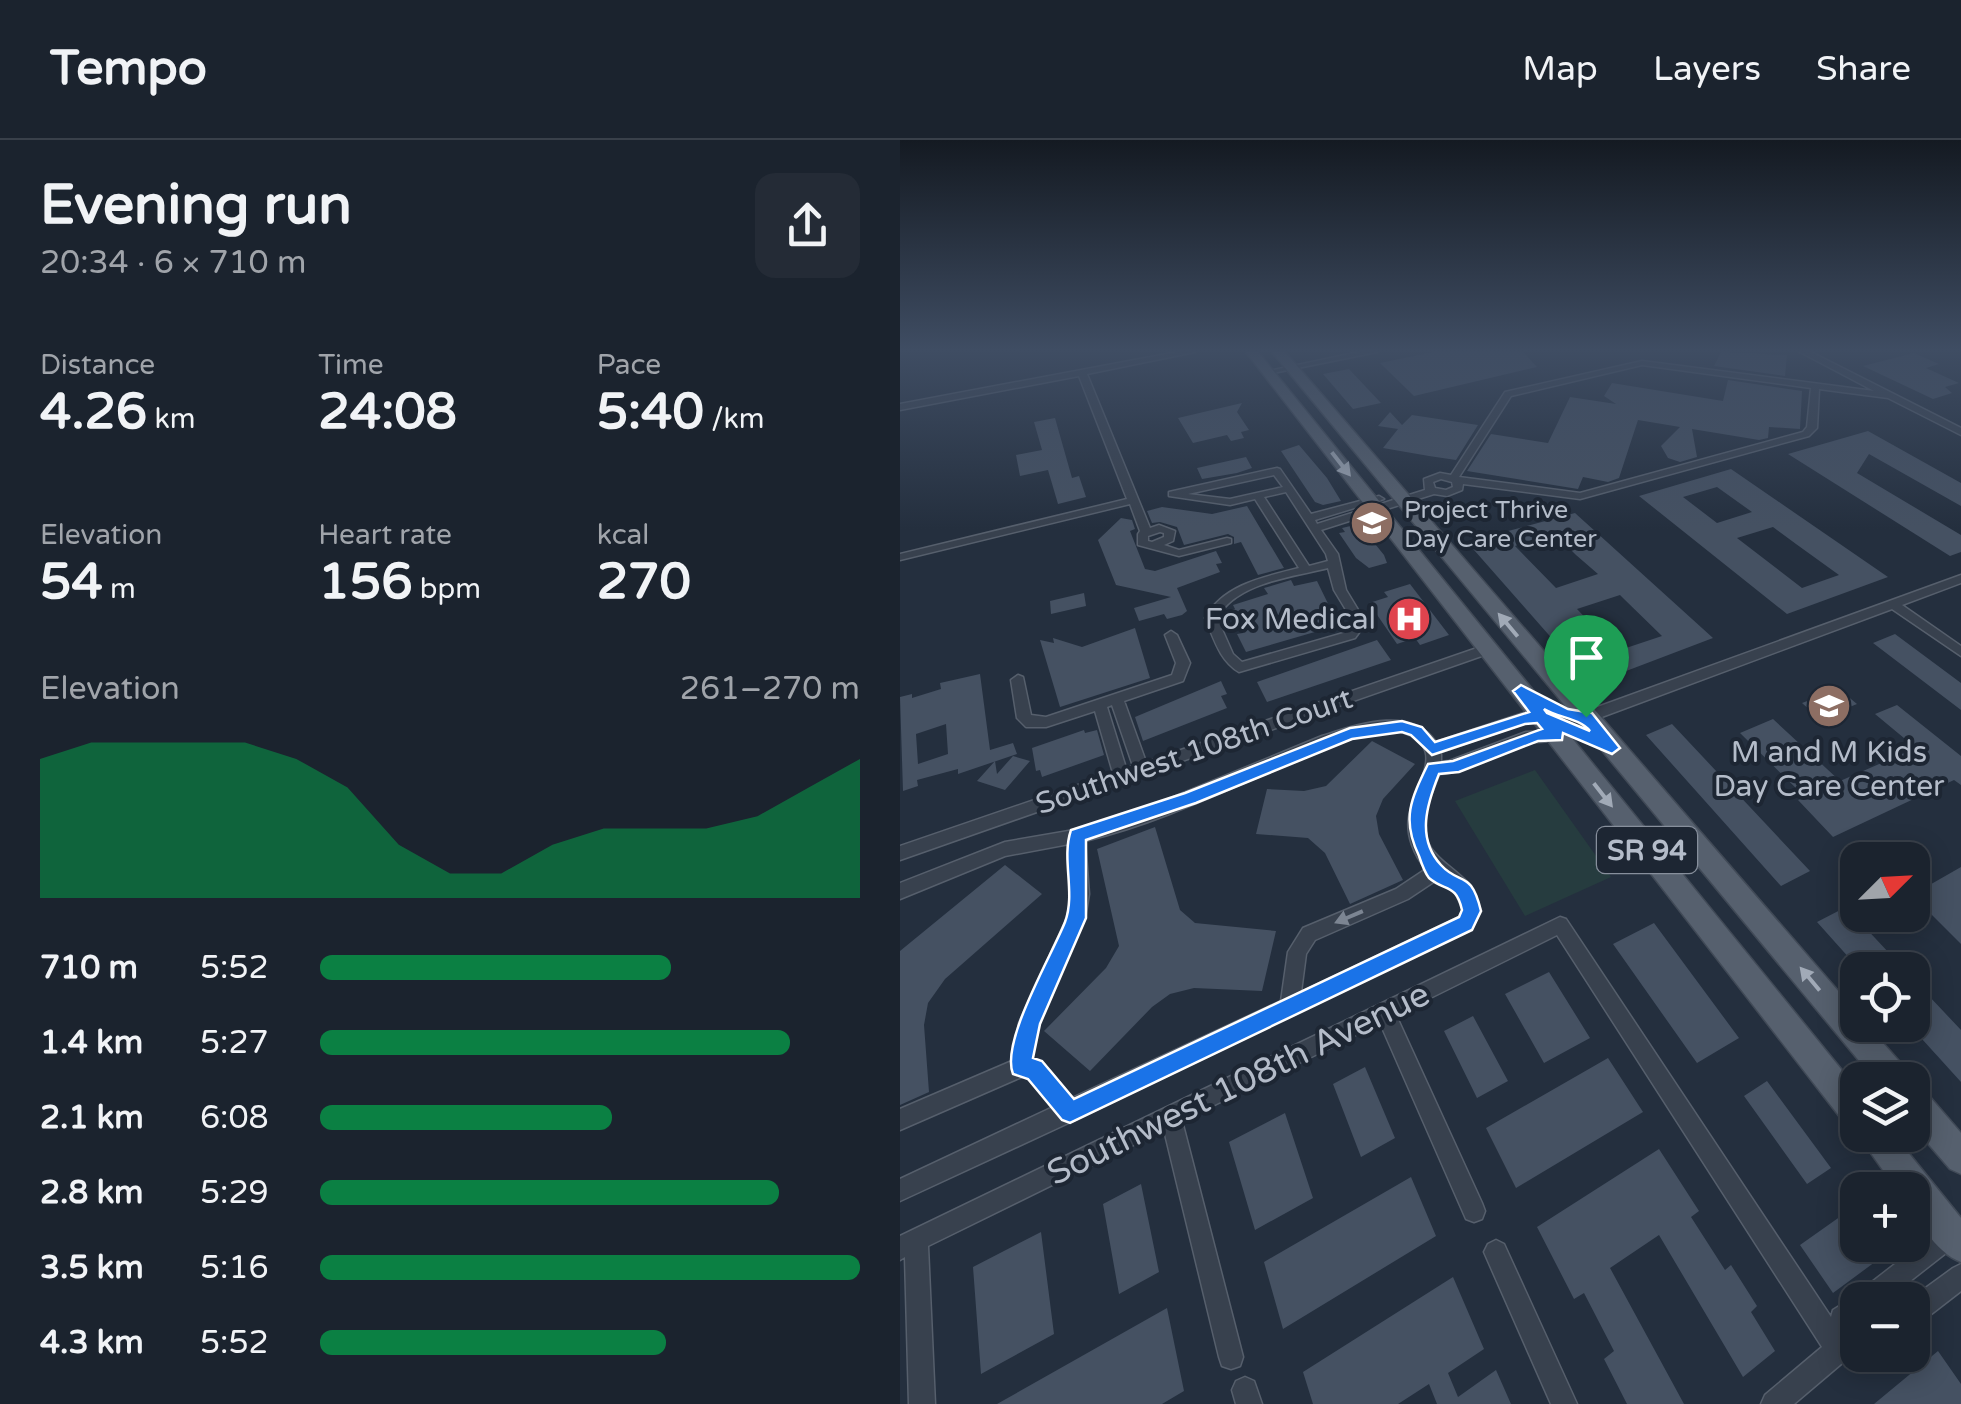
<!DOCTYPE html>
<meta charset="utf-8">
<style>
:root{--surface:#1b232e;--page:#242b36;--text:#f1f3f6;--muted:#a0a4aa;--line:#39404a;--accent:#0b8043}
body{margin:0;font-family:"Varela Round",sans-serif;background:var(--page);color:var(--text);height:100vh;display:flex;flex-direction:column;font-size:38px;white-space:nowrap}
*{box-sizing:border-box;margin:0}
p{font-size:32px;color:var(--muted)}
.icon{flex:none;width:55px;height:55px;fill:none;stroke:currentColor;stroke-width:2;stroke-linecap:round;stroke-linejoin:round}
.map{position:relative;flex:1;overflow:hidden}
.side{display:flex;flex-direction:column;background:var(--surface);width:900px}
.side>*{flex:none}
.needle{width:65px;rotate:66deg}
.fabs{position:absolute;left:940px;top:702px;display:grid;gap:20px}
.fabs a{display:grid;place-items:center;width:90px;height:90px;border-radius:20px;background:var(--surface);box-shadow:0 5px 25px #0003,0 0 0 2px var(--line);font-size:50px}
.pin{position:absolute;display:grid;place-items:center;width:85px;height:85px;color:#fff;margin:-102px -42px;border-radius:50% 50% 50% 0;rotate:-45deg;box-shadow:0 0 10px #0007}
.pin .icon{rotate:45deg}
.round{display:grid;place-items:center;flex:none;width:105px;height:105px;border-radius:20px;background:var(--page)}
.summary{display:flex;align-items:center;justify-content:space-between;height:170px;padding:0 40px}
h1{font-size:55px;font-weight:700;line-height:75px}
.stats{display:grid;grid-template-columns:repeat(3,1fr);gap:15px;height:170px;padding:10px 40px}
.stats div{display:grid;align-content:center}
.stats b{font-size:50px;font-weight:700}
.stats small{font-size:28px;font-weight:400}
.stats p{font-size:28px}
.chart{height:280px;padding:20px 40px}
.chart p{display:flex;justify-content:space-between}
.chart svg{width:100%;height:180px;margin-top:10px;fill:var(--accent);opacity:.7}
ul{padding:0 40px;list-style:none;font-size:32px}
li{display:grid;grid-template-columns:160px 120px 1fr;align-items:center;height:75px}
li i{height:25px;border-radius:12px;background:var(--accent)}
header{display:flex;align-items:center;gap:60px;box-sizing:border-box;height:140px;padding:0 50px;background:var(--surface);border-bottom:2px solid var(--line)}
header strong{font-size:48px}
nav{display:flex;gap:55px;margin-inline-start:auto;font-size:35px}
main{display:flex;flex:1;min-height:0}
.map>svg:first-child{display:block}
.green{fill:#263c3f}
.building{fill:#455162;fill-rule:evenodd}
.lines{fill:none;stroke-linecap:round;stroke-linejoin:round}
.minor-casing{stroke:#565f6c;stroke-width:3}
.primary-casing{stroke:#414a57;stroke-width:3}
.minor{fill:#38414e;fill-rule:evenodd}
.primary{fill:#56606e;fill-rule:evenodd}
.oneway{fill:#a1aab7}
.oneway2{fill:#7c8592}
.route{fill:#1a73e8;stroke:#fff;stroke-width:2.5;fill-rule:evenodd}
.labels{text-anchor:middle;stroke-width:8;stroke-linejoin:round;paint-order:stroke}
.far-poi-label{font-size:25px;fill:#b4bcc9;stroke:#1d2633;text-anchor:start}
.shield{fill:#1d2633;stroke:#878f9c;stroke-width:2.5}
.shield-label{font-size:28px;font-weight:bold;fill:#b4bcc9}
.poi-label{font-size:30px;fill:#b4bcc9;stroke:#1d2633;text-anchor:end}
.street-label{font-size:30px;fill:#b4bcc9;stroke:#1d2633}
.near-street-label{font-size:35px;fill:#b4bcc9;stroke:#1d2633}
</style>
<header>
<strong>Tempo</strong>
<nav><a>Map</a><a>Layers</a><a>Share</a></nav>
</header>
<main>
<section class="side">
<div class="summary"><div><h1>Evening run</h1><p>20:34 · 6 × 710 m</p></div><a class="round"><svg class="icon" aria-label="share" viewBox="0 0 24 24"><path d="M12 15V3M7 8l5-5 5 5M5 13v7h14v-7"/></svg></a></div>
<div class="stats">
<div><p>Distance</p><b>4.26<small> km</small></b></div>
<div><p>Time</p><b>24:08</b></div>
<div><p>Pace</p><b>5:40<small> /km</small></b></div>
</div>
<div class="stats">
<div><p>Elevation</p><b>54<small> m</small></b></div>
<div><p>Heart rate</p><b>156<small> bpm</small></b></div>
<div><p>kcal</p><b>270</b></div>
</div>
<div class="chart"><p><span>Elevation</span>261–270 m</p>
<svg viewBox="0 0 160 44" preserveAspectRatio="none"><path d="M0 44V10L10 6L20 6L30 6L40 6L50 10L60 17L70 31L80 38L90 38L100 31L110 27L120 27L130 27L140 24L150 17L160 10V44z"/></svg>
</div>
<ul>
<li><b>710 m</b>5:52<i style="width:65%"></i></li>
<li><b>1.4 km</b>5:27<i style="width:87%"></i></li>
<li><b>2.1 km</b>6:08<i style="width:54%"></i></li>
<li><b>2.8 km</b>5:29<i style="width:85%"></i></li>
<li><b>3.5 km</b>5:16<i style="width:100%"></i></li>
<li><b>4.3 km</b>5:52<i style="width:64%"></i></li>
</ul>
</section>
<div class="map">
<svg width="1061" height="1264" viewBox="0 0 1061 1264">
<rect width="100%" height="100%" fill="#242f3e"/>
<!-- green -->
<path class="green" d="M635,630L711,737L625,776L555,661Z"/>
<!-- building -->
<path class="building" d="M533,212H623L637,227L514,256L480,223Z
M821,212L887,215L885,236L814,226Z
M1014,213L1039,224L1026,228L1059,243L1045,247L1052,253L1033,259L963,226Z
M449,229L481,263L453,269L423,234Z
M828,240L902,251L900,289L869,287L868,298L859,300L792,289L797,317L780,322L768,318L761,306L780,287L738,280L719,338L708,342L683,337L678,349L567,331L591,294L648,303L670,257L716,264L704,256L712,243L823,261Z
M342,263L337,272L349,290L341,292L344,298L331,301L327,295L293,303L278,278Z
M490,272L502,285L512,275L578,285L556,320L529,316L483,308L498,289L478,286Z
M155,278L172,338L179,336L186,357L158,364L148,330L120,336L116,315L142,310L134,282Z
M968,291L1061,343V366L969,314L957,333L1061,395V412L1050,416L888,314Z
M399,305L427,338L441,361L423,365L415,362L381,311Z
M346,317L352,328L337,333L302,339L297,328Z
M831,329L988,437L887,474L739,356ZM817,347L852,372L817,383L783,357ZM873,387L896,404L939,435L902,448L837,398Z
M347,366L384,428L358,435L341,402L334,404V397L328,394L284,405L277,387L260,382L252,383L247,371L262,367L312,374Z
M675,373L813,498L692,544L567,402ZM654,393L676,415L698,434L656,448L615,406ZM720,455L724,459L762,496L717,511L677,469Z
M221,378L232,380L235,389L230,391L245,429L255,431L316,411L322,423L316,424L320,432L277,448L287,471L282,475L267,479L264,474L239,481L234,468L271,457L216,445L198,400Z
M459,384L484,415L487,423L469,428L456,418L439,393L445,392L442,388Z
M391,440L394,446L417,441L436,480L430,482L432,487L346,512L337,494L343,493L331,470L335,469L333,465L368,454L364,448Z
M510,444L549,495L520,505L515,498L497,504L469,463L488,457L484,452Z
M184,453L186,466L151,474L150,461Z
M235,488L250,538L160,567L140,500L154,503L153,498L182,507Z
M995,494L1061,543V570L973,503Z
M477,500L491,520L367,562L357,542Z
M80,534L90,610L113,603L117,614L58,634V629L17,640L18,646L3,651L0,557L12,554V558L41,549L40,543ZM46,584L48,614L18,624L16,594Z
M321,541L327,554L321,556L327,568L243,601L235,577Z
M939,549L957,564L920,579L902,563Z
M997,565L1061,616V645L1054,640L933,697L898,660L905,657L840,593L873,579L940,641L1016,608L975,574Z
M772,584L910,731L881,746L746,595Z
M184,590L185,593L197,590L204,615L142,637L140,630L136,631L132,608Z
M472,601L515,624L483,659L476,676L479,694L503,740L450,764L425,713L408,698L356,694L367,649L404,651L426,646Z
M113,616L130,621L105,650L77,641L95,621L97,634Z
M255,687L280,770L295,783L376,791L362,851L294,848L270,854L252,867L190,931L144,891L206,828L219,806L197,709Z
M105,725L142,754L45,839L28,863L24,885L29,952L0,965V811Z
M1061,727V804L1012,755Z
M946,767L1005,830H960L917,782Z
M754,783L839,898L797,923L713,804Z
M649,832L690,898L644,923L605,854Z
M1012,838L1061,890V942L1012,888Z
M573,876L608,941L577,958L544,891Z
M708,918L743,972L616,1048L586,988Z
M465,927L495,998L461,1017L433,944Z
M867,941L931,1028L907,1044L844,956Z
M385,973L413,1058L355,1090L329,1002Z
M759,1009L799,1071L791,1077L825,1130L831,1125L857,1166L851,1172L875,1211L843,1237L759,1095L710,1128L784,1264H727L704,1219L714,1211L684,1153L674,1159L637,1087Z
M511,1037L536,1096L383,1189L364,1122Z
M241,1044L259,1132L219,1154L203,1064Z
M958,1064V1105H998L933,1153L900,1105Z
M141,1092L154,1194L81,1234L73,1127Z
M553,1137L584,1209L548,1233L558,1257L596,1230L611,1264H537L529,1244L498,1264H413L403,1232Z
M267,1168L284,1251L262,1264H97Z
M1038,1211L1061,1244V1264H974Z"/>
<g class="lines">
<!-- minor casing -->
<g class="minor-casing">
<path id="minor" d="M277,212H295L187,234L250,388L259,385L275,391L273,401L264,405L279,410L327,398L331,399V403L279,416L238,405V394L240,391L230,364L0,420V414L227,359L179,236L0,270V264ZM260,392L264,393V397L252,402L248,401V396Z
M459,212H477L368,234L364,232Z
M900,212H911L1061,288V295L988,258L919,249L917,288L909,296L680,359L563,344L562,350L547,356L534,354L421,390L438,414L446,450L466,483L455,498L339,532C319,520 314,498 305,478C324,444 364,437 399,428L355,359L330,365L269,356V352L377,328L380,329L411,374L479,356L484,359L415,380L417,384L525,350L524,339L540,333L551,335L605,252L742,221L974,251ZM742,225L911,248L907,287L903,292L680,353L559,337L611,256ZM374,335L383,347L330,359L288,354ZM541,339L552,342L553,347L546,350L535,348L533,342ZM386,352L426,414L428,421L409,426L364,357ZM428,428L434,450L454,483L447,492L342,522L333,514L317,478C337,442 393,437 428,428Z
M1061,435V443L1002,465L1061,506V516L992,469L691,581H681L679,577L681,573Z
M271,491L277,495L290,523L283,541L224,561L246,622L583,506L588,505L594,509L593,512L0,720V706L213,633L195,571L146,587H126L117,578L111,540L118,535L123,537L131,575L146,577L272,535L276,523L265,495ZM212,565L233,626L226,628L207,567Z
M641,572L646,573L648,577L646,581L625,583L541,612V622L549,621L626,592L656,591L663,596C654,604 638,600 625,604C595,612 570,632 539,634C534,649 526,664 524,679C521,713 548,722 567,742C574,751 577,761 581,771L571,789L177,979L0,1061V1039L153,967L136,945L124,936L0,990V969L112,921L119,883L167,778L171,754L169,704L105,716L0,759V743L105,702L186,688L230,675L422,596C457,585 510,565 536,602L624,573ZM499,591C551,606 514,644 509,677C506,695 514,715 526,729L496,749L403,788L388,812L381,861L172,958L150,931L132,918L139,884L185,778L189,754L185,701C243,687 298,663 353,639C401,618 446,593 499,591ZM538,739L556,754L563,770L559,777L401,852L406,814L415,800L508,759Z
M660,777L666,779L931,1177L933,1170L957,1155L959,1152L1044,1086L1052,1083L1060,1086V1102L986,1160H958V1182L953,1185L947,1219L894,1264H861L865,1255L922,1207L657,795L496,875L582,1063L585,1071L582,1079L574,1082L566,1079L480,883L282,981L343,1217L340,1226L331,1229L322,1226L319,1217L264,990L28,1106L35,1264H9L5,1117L0,1120V1096Z
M596,1100L604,1104L677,1264H651L584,1112L588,1104Z
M1061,1124V1151L1021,1182L1012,1185V1160H1009L1053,1128Z
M345,1237L354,1241L362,1264H336L332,1250L336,1241Z"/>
</g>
<!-- primary casing -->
<g class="primary-casing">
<path id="primary" d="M346,212H358L958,950V990L947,986Z
M372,212H385L958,874V885H967L1006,929L1010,940H975Z
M1012,945L1023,949L1061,993V1034L1050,1029L1012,985Z
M958,995H994L1061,1078V1122C1035,1112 1012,1077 1012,1050H997Z"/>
</g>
<!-- minor -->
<use href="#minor" class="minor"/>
<!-- primary -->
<use href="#primary" class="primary"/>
</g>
<!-- one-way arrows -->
<defs><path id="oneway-solid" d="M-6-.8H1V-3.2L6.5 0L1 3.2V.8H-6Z" transform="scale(2.5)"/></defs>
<g class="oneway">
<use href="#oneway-solid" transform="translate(441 324) rotate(52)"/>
<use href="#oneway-solid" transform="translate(608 485) rotate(-130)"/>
<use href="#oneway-solid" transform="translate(703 655) rotate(52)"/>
<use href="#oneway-solid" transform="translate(910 839) rotate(-130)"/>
</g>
<use class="oneway2" href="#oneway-solid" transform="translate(449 777) rotate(157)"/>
<!-- sky -->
<linearGradient id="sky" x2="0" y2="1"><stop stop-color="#141a22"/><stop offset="0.54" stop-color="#3f4d63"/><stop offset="1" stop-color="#3f4d63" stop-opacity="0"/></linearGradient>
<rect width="1061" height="389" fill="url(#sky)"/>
<!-- route -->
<path class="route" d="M621,545L668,569L692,573L720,608L712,614L663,593L662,600L638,601L559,632L539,634C527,664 516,698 541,725C560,746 571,729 581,771L572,790L170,983L162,980L128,939L113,934C100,902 152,815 165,782C176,753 161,719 171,690L285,653L450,588L502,581L522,587L535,602L629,572L613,551ZM644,569C659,578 679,578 690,591L647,573ZM637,583L642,589L553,621L528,624C511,659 501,679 519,716C521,722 525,733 529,738C545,752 556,743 562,770L559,777L174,959L142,921L133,918L140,884L186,778V700L296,663L452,599L502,592L511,595L532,615L625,584Z"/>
<!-- icons -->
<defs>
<g id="school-disc" transform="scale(2.25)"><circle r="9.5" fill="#8d6e63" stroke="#1d2633"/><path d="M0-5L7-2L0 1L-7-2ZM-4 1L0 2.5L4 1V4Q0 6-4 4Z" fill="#fff"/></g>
<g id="hospital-disc" transform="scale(2.25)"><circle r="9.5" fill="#e0444e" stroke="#1d2633"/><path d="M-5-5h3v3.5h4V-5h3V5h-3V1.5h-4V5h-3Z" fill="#fff"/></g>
</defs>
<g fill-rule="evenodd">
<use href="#school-disc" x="472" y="383"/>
<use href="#hospital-disc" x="509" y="479"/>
<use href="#school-disc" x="929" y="566"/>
</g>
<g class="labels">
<!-- far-poi labels -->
<g class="far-poi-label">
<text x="504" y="378">Project Thrive<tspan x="504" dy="29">Day Care Center</tspan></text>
</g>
<!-- shield labels -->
<rect class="shield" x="697" y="687" width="100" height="46" rx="8"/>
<g class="shield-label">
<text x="747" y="720">SR 94</text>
</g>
<!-- poi labels -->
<g class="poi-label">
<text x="476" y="489">Fox Medical</text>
<text x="929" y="622" text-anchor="middle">M and M Kids<tspan x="929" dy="34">Day Care Center</tspan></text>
</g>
<!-- street labels -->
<g class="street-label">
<text transform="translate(294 611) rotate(-19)" y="10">Southwest 108th Court</text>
</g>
<!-- near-street labels -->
<g class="near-street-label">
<text transform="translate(338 943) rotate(-26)" y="12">Southwest 108th Avenue</text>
</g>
</g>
</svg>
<div class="fabs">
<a><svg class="needle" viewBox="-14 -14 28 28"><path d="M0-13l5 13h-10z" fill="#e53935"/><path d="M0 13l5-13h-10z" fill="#a0a4aa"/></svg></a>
<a><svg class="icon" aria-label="locate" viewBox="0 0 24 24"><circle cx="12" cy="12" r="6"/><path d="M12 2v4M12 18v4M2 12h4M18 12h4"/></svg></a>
<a><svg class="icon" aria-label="layers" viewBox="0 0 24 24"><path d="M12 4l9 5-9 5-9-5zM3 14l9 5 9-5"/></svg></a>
<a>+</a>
<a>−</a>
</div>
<div class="pin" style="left:686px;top:577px;background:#1e9e55"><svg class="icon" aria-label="arrive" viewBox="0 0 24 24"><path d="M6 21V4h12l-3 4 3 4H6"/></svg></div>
</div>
</main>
